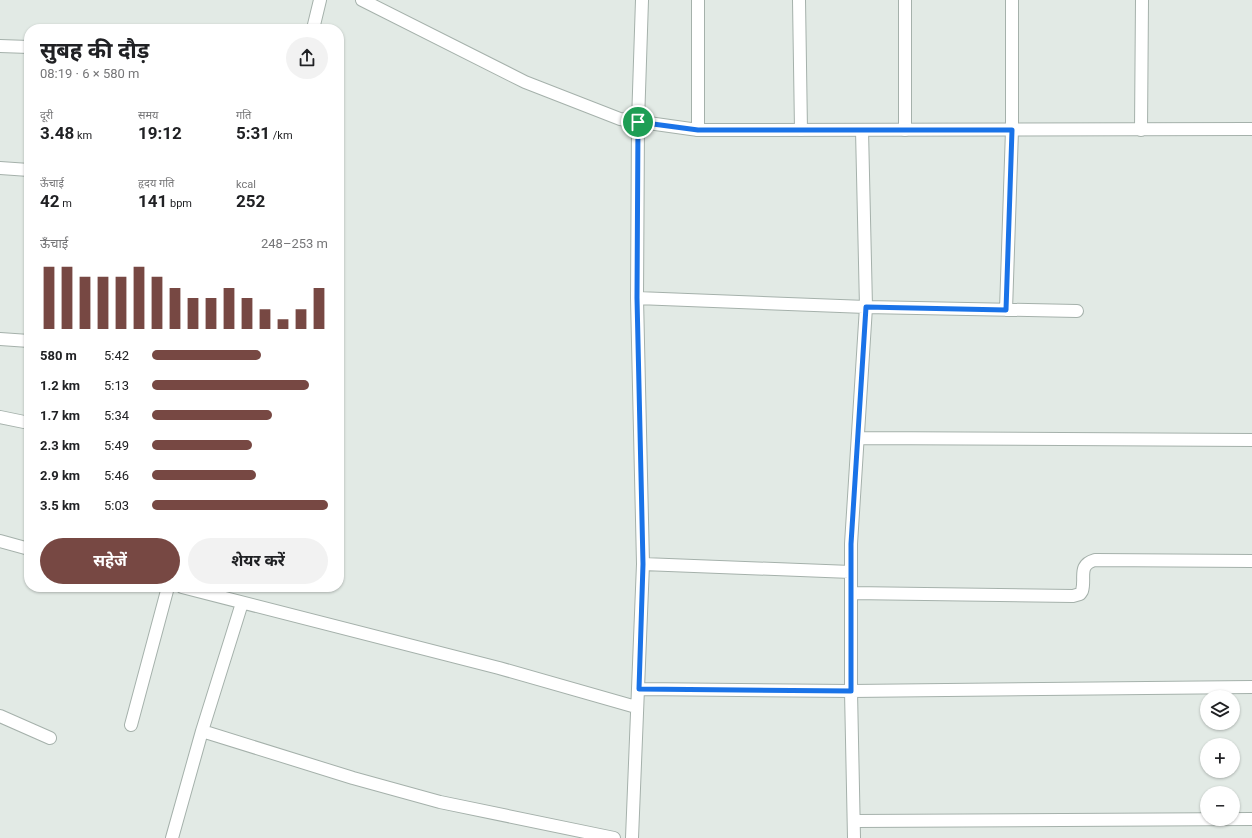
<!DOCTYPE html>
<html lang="hi">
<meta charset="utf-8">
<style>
:root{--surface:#fff;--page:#f2f2f2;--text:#202124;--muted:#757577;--accent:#774843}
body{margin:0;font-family:Roboto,"Noto Sans Devanagari",sans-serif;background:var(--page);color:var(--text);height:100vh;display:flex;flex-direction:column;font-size:15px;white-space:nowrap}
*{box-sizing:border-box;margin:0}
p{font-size:13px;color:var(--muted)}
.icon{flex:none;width:22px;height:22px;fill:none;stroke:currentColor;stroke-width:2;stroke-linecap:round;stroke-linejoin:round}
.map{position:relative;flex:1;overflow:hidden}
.details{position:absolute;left:24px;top:24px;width:320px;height:568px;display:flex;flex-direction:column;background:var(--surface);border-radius:16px;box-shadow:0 1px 3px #0004}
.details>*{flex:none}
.fabs{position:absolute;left:1200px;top:690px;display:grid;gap:8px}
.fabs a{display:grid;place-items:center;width:40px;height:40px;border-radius:50%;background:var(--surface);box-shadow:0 1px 3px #0004;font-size:20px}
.pin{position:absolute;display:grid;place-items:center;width:34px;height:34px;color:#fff;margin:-17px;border:2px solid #fff;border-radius:50%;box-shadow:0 1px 4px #0007}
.round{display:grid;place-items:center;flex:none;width:42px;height:42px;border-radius:21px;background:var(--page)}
.summary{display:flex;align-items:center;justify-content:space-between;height:68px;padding:0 16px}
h1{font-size:22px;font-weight:700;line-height:30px}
.figures{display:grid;grid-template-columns:repeat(3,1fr);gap:6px;height:68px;padding:4px 16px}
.figures div{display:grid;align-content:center}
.figures b{font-size:17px;font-weight:700}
.figures small{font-size:11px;font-weight:400}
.figures p{font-size:11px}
.chart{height:112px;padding:8px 16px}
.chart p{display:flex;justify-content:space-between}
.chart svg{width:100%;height:72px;margin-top:4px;stroke:var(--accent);stroke-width:6}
.action{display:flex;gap:8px;margin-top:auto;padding:8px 16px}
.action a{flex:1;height:46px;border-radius:24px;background:var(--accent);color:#fff;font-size:16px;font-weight:700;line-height:46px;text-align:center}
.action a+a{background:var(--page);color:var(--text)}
ul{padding:0 16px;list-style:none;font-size:13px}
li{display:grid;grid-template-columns:64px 48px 1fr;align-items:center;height:30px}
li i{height:10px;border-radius:5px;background:var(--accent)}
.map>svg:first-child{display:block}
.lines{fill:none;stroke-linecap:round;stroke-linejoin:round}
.minor-casing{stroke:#a5b1ab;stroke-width:14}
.tertiary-casing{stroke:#a5b1ab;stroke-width:14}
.minor{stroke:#fff;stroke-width:12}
.tertiary{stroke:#fff;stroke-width:12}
.route-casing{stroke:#fff;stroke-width:8}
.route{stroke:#1a73e8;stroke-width:5}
</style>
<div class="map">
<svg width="1252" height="838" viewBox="0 0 1252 838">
<rect width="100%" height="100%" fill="#e2eae5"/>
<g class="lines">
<!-- minor casing -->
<g class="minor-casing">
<path id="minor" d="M799,0L801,130
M905,0V130
M313,29L320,0
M0,46L29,47
M698,130V0
M1141,130L1142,0
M0,168L29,170
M637,298L866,307L1077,311
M1006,310L1012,130V0
M0,339L29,341
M0,417L29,423
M858,438L1252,440
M0,541L29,549
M643,564L851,572
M182,587L499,668L636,707
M851,593L1073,596L1080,594L1082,591C1086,578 1077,565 1095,560L1252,561
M639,689L851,691L1252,687
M0,716L50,738
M131,725L168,587
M202,731L353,778L440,802L614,838
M854,821L1252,819
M172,838L202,731L242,603
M632,838L643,564L637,298L638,122L642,0
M854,838L851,691V544L866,307L862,130"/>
</g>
<!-- tertiary casing -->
<g class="tertiary-casing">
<path id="tertiary" d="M362,0L525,82L620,119L698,130L1252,129"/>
</g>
<!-- minor -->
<use href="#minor" class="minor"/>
<!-- tertiary -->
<use href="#tertiary" class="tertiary"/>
</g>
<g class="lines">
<!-- route casing -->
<g class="route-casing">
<path id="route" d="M638,122L698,130H1012L1006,310L866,307L851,544V691L639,689L643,564L637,298Z"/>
</g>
<!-- route -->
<use href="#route" class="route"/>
</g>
</svg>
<div class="fabs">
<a><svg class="icon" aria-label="layers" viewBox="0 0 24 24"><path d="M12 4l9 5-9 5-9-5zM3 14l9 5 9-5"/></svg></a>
<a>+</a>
<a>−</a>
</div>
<div class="pin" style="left:638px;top:122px;background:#1e9e55"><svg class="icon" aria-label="arrive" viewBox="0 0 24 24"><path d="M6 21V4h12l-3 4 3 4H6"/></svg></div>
<section class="details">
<div class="summary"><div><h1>सुबह की दौड़</h1><p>08:19 · 6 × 580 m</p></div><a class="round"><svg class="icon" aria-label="share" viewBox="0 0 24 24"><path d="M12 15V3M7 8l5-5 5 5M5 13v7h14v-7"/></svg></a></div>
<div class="figures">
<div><p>दूरी</p><b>3.48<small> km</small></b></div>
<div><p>समय</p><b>19:12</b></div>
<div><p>गति</p><b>5:31<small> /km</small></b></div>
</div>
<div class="figures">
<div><p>ऊँचाई</p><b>42<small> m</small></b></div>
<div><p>हृदय गति</p><b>141<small> bpm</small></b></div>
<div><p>kcal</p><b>252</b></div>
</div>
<div class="chart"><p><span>ऊँचाई</span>248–253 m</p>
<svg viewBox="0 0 160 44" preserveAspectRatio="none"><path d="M5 44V6M15 44V6M25 44V12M35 44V12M45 44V12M55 44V6M65 44V12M75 44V19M85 44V25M95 44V25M105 44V19M115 44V25M125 44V32M135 44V38M145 44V32M155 44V19"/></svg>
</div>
<ul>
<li><b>580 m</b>5:42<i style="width:62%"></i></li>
<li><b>1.2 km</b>5:13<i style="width:89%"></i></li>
<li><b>1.7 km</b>5:34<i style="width:68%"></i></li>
<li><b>2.3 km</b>5:49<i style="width:57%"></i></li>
<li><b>2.9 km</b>5:46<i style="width:59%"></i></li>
<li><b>3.5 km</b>5:03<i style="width:100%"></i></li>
</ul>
<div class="action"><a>सहेजें</a><a>शेयर करें</a></div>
</section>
</div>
